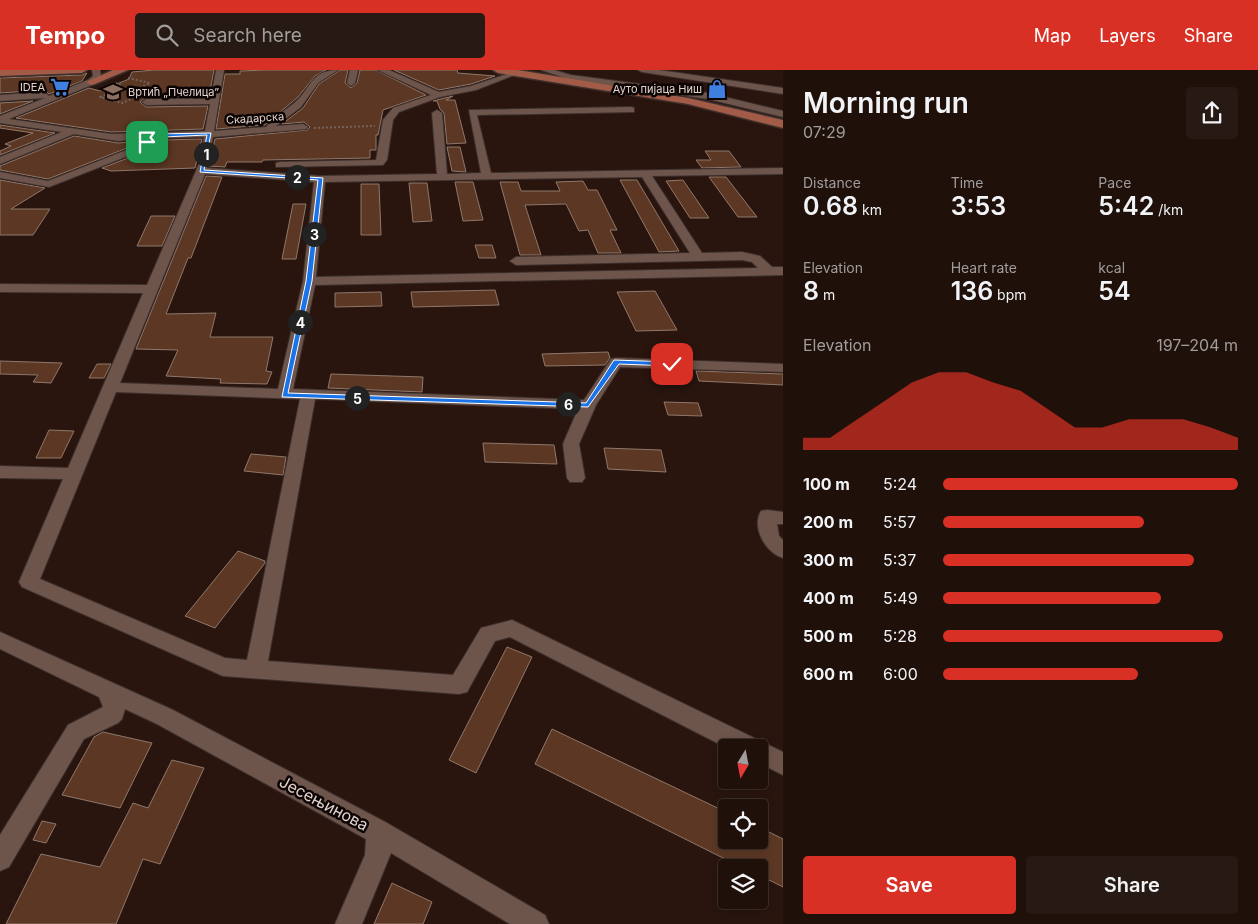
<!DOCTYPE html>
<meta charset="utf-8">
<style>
:root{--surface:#1f100a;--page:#271913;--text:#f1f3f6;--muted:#a19d9c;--line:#3c302b;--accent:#d93025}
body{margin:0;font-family:Inter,sans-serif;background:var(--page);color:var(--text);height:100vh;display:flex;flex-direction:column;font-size:19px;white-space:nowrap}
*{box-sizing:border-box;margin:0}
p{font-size:16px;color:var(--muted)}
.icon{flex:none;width:28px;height:28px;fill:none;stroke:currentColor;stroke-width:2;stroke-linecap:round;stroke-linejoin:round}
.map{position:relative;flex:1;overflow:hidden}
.panel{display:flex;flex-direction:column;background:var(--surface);width:475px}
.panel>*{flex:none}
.needle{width:32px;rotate:190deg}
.buttons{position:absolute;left:718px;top:669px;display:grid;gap:10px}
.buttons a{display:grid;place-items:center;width:50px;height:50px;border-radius:5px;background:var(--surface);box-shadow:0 2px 8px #0003,0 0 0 1px var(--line);font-size:25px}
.pin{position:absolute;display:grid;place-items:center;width:42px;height:42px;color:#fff;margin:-21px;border-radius:10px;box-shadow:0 2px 8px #0006}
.km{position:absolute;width:25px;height:25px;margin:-12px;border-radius:50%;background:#222;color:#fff;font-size:14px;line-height:25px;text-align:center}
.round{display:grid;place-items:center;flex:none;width:52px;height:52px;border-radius:5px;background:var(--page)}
.summary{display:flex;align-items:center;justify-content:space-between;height:85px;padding:0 20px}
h1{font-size:28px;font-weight:600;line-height:38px}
.metrics{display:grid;grid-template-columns:repeat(3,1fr);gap:8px;height:85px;padding:5px 20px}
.metrics div{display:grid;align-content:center}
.metrics b{font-size:25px;font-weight:600}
.metrics small{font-size:14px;font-weight:400}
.metrics p{font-size:14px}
.chart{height:140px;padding:10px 20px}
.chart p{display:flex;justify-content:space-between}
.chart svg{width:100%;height:90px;margin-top:5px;fill:var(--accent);opacity:.7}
.cta{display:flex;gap:10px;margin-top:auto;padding:10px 20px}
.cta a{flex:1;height:58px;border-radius:5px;background:var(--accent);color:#fff;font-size:20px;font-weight:600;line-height:58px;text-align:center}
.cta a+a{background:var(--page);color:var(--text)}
ul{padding:0 20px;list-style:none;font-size:16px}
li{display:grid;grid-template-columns:80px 60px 1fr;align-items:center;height:38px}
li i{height:12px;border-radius:6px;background:var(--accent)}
header{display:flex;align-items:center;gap:30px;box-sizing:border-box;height:70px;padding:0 25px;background:var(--accent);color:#fff}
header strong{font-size:24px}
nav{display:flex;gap:28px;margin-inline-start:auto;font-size:18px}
.search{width:350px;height:45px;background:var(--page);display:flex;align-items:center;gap:12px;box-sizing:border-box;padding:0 18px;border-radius:5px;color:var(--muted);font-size:19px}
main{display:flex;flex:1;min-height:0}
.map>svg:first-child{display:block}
.building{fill:#5c3824;stroke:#8f786b}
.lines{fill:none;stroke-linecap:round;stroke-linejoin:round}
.minor-casing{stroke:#3e302d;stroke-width:2}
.major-casing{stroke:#3e302d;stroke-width:3}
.path{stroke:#73615b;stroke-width:2;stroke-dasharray:2 2;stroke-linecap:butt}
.minor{fill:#6d554c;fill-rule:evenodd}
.major{fill:#a25b46;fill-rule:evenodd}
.route{fill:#1a73e8;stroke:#fff}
.labels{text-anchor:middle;stroke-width:5;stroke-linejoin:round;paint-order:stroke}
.far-poi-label{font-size:11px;fill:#e0d1cc;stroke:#0b0403;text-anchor:end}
.far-street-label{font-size:11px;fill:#e0d1cc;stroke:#0b0403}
.near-street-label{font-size:16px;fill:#e0d1cc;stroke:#0b0403}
</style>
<header>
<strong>Tempo</strong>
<div class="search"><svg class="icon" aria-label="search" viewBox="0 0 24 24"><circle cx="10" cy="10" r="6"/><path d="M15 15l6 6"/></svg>Search here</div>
<nav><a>Map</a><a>Layers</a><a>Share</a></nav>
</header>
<main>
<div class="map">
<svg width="783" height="854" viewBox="0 0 783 854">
<rect width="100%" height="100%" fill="#29150e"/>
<!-- building -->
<path class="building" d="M154,0H214L209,26L146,27L140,32L146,37L208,36L203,59L111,62L16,48L89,18L100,21L129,9L132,2Z
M267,0H326L315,6L298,27L265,55L216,59L225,4H240V1Z
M340,0H348L345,13L351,18L357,13L360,0H376L426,25L383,40L378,65H376V80H370V88L263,90L262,92H227L225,97L209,96L215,69L307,60L310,57L304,52L282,54L303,38L319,14Z
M394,0H457L458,3L495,6L471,14L439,20Z
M87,3L82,11L49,24L45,20L0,23V8L82,5Z
M453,26L446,30H455L466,73L447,74L444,43L440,39L437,31H433Z
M33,31L0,44V33Z
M0,55L55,63L0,85V81L11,76L5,74L33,63L0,58Z
M74,66L118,73L145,71L48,109L0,100V96Z
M202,69L195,98L111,101L102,98L162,75L164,70Z
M447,77H460L466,102L452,101Z
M705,81H729L741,97L702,98L696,90H711Z
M206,106L222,107L191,188H188L166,244L216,243L210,267H273L266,301L272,302L267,314L220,313L221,309L166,306L178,280L136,279Z
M709,107H726L757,147H738Z
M0,110L45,118L11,139H50L33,165H0Z
M620,110H637L679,181L659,182Z
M683,110L709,148H690L666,111Z
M583,111L588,120H597L617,160H610L621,183H598L588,160L579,161L566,134L525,135L541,185H520L500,112H518L521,121H560L556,112Z
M455,112H473L483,150L463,151Z
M409,113H427L432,151L413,152Z
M361,114H379L381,165H361Z
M293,134H306L296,189H282Z
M151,146H175L162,176H137Z
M475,175H492L496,188H479Z
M495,220L499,235L413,237L411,222Z
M655,221L677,260L636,261L617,222Z
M381,222L382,236L335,237V223Z
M608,282L610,288L605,295L545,296L542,284Z
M0,291L62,293L51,313L33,312L38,305L0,304Z
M97,294H111L104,308H89Z
M696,301L783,304V315L699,311Z
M331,304L423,307L422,322L328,318Z
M664,332L698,333L702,346L668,345Z
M49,360L74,361L61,388H36Z
M483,373L554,375L557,394L485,392Z
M604,378L661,380L666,402L608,399Z
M251,384L286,387L283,405L244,401Z
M238,481L265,491V493L215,558L185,546Z
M507,577L532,587L476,703L449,690Z
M552,659L726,742V770H759V757L783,769V817L759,805V798H743L535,694Z
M103,662L152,673L120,738L62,725L94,667Z
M172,690L204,698L160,794L143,789L116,854H6L41,784L100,797L133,733L148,738Z
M42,751L56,754L46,773L33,770Z
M392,813L432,832L423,854H374Z"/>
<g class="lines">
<!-- minor casing -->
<g class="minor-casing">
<path id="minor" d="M92,0H100L101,7L94,14L9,49L111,64L205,61L210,34L146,35L142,32L146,29L211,28L216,0H224L214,61L266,57C274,47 283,42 293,34C311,20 310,0 338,0L318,13L301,37L276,56L303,54L308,57L306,59L213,67L207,98L320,106L437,104L432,43L437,40L442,43L447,104L481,103L469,40L631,37L634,38V42L477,45L491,103L783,98V104L652,106L702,183L742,182L760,186L772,197H783V205L315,215L293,319L584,330L611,289L616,288L783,294V302L620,297L596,335L579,374L585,408L582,412H570L567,408L563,374L578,339L315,329L268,591L453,605L481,558L512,550L783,682V705L759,693V678H727L510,567L495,571L467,622L459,624L223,606L22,517L19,512L63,409L0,408V396L68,398L143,223L0,222V214L147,215L199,94L204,67L159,68L163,71L161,73L49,117L0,108V102L48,111L157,68L118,71L74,64L0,94V87L62,62L0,53V46L45,28L0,31V25L45,22L49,26L88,10L93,6ZM205,104L314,112L303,211L278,319L120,313ZM642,107L690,183L516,187L510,191L516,195L742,190L752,192L758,198L316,207L325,112ZM116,322L300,329L247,590L225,588L40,509Z
M350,0H358L355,13L351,16L347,13Z
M378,0H389L439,22L471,16L513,2L517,4L476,20L440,27L399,42L393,50L387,90L383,95L276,97V93L280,92L376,90L383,50L393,38L431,25Z
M541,0H554L571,5L708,23L783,41V47L708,29L571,10Z
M638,0H659L783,18V24L642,2Z
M767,440L783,442V454H777L779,466L783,470V488C766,483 751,458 761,441Z
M0,562L173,640L387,753L545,845L549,854H510L391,783L362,854H335L365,785L366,769L157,654L125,639L122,649L118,653L84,669L9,797L0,801V765L68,655L103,637L99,627L0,579Z"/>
</g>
<!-- major casing -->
<g class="major-casing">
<path id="major" d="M0,0H87L82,3L0,6Z
M113,0H128L95,14L91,15L86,12Z
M493,0H518L688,28L783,50V58L688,34L498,3Z"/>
</g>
<!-- path -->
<path class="path" d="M128,8L150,13L137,19L146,21
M106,20L121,15L116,13
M113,22L100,27L122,33L136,27
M314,58L375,56"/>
<!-- minor -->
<use href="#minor" class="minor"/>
<!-- major -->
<use href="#major" class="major"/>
</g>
<!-- route -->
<path class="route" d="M211,63L204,100L323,108L312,211L288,323L586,333L614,290L672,292L675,294L672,296L619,294L588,337L282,327L306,211L318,110L200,102L207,65L162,67L163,69L145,72L157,68L154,66L156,64Z"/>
<!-- icons -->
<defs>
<g id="supermarket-bare" transform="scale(1.5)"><path d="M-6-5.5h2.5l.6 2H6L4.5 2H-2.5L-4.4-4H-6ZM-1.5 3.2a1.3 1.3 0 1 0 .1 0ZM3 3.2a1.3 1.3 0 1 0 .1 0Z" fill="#3f7fe0" stroke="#0b0403" stroke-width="2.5" paint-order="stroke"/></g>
<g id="shop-bare" transform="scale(1.5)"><path d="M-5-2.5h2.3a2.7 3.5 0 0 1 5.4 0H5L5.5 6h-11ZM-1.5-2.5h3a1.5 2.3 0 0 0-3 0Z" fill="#3f7fe0" stroke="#0b0403" stroke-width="2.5" paint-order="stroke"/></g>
<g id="school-bare" transform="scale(1.5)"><path d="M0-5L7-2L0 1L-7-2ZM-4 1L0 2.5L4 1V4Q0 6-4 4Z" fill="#8d6e63" stroke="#0b0403" stroke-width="2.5" paint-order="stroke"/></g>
</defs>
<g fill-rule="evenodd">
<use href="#supermarket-bare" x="60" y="17"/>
<use href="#shop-bare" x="717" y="19"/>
<use href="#school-bare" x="113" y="22"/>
</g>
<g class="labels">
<!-- far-poi labels -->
<g class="far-poi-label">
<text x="45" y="21">IDEA</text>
<text x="702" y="23">Ауто пијаца Ниш</text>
<text x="128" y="26" text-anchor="start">Вртић „Пчелица”</text>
</g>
<!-- far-street labels -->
<g class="far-street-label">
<text transform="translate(255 48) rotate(-4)" y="4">Скадарска</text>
</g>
<!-- near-street labels -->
<g class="near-street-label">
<text transform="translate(324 733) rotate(28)" y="6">Јесењинова</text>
</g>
</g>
</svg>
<div class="buttons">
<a><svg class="needle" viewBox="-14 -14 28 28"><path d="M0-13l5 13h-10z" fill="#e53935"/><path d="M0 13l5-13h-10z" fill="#a19d9c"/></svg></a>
<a><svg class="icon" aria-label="locate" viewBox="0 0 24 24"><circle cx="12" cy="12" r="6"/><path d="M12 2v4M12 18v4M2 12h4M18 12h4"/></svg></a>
<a><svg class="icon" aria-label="layers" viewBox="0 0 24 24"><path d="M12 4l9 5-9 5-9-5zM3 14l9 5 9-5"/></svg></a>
</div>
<div class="pin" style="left:147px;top:72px;background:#1e9e55"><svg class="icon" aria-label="arrive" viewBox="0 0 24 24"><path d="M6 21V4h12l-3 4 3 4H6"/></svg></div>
<div class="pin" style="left:672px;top:294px;background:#d93025"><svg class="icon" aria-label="check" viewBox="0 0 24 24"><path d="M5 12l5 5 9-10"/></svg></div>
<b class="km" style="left:206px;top:84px">1</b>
<b class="km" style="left:297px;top:107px">2</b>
<b class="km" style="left:314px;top:164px">3</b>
<b class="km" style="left:300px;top:252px">4</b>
<b class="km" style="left:357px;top:328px">5</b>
<b class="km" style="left:568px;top:334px">6</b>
</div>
<section class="panel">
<div class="summary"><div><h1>Morning run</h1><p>07:29</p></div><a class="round"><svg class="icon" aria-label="share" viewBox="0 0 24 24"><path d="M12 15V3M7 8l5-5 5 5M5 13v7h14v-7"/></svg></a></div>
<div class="metrics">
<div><p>Distance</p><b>0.68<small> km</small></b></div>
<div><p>Time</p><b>3:53</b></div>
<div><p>Pace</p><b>5:42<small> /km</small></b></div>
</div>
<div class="metrics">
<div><p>Elevation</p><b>8<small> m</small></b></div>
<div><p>Heart rate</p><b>136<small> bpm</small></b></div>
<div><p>kcal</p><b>54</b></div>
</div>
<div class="chart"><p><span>Elevation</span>197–204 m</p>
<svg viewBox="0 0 160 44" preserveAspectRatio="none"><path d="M0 44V38L10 38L20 29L30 20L40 11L50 6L60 6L70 11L80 15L90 24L100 33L110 33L120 29L130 29L140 29L150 33L160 38V44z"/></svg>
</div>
<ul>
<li><b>100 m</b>5:24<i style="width:100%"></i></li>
<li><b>200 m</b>5:57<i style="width:68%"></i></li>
<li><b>300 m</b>5:37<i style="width:85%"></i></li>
<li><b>400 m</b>5:49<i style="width:74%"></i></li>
<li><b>500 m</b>5:28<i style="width:95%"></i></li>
<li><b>600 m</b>6:00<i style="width:66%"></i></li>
</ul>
<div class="cta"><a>Save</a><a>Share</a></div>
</section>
</main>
